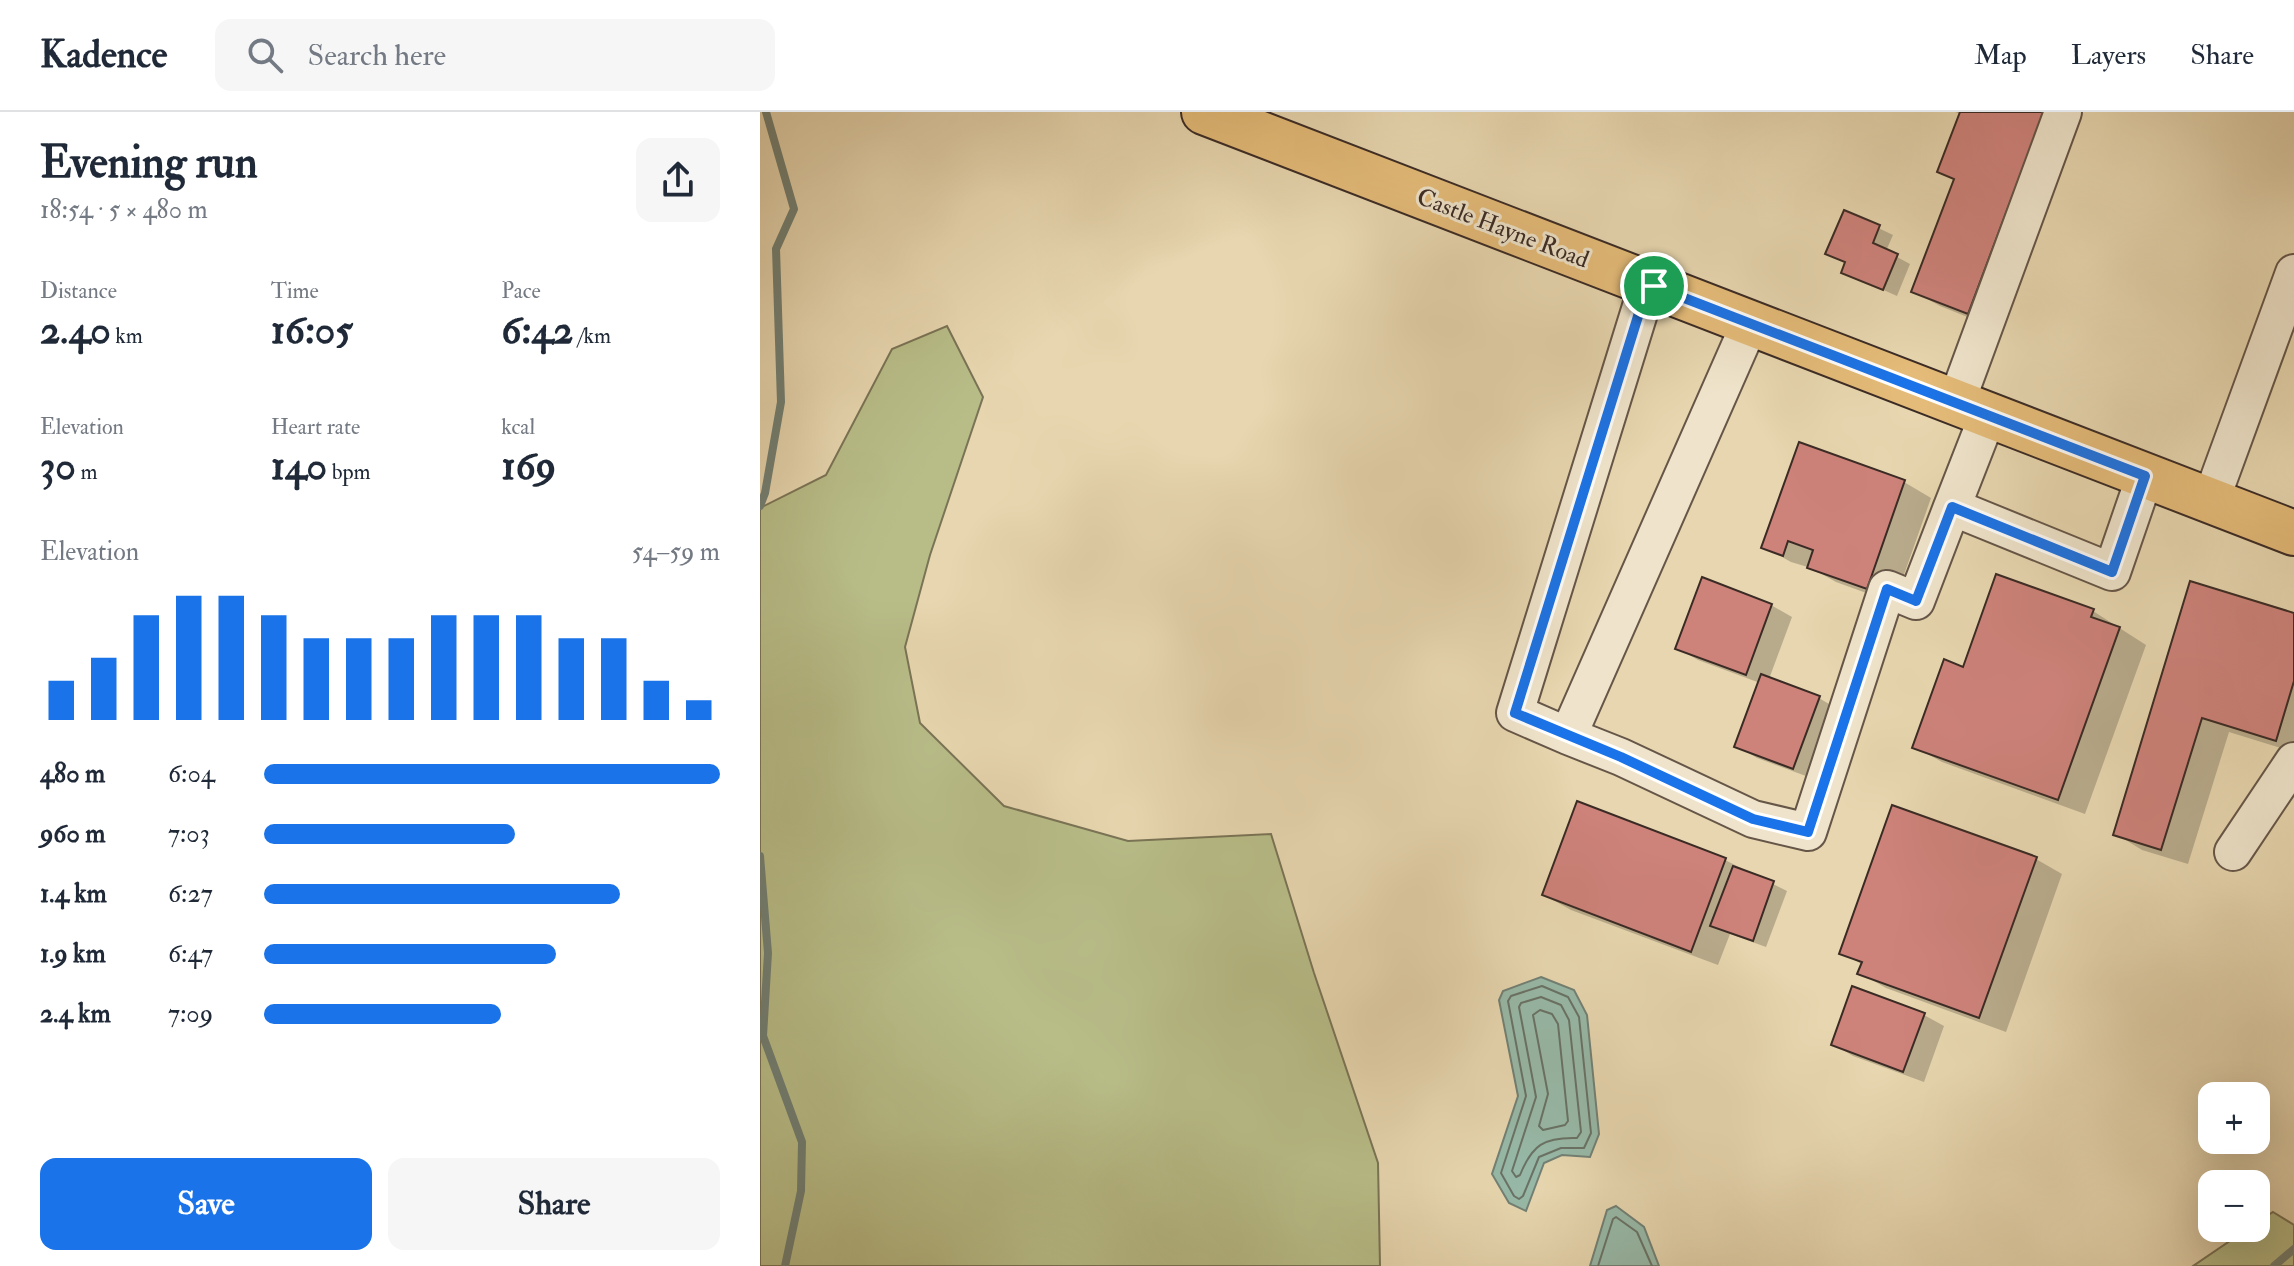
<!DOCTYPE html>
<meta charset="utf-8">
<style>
:root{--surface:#fff;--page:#f6f6f7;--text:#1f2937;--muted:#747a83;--line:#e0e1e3;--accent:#1a73e8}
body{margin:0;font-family:"IM FELL Double Pica",serif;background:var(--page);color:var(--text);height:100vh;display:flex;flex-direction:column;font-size:30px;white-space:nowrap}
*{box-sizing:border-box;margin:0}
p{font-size:26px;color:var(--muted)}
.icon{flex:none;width:44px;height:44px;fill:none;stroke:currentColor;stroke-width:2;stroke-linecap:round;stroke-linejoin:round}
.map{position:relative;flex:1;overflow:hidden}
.panel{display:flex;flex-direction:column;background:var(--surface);width:760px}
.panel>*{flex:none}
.controls{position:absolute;left:1438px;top:970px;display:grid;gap:16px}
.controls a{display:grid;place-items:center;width:72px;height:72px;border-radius:16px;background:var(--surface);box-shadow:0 8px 32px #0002;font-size:40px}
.pin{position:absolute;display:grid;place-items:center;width:68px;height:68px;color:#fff;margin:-34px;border:4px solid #fff;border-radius:50%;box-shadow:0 2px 8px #0007}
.round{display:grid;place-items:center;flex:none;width:84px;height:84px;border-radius:16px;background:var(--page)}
.headline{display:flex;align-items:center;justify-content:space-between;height:136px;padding:0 40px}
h1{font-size:44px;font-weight:800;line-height:60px}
.metrics{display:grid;grid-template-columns:repeat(3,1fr);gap:12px;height:136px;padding:8px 40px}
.metrics div{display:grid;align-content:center}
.metrics b{font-size:40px;font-weight:800}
.metrics small{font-size:22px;font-weight:400}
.metrics p{font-size:22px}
.chart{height:224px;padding:16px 40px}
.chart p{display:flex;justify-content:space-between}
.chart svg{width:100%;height:144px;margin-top:8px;stroke:var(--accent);stroke-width:6}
.cta{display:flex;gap:16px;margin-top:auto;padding:16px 40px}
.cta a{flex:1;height:92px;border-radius:16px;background:var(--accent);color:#fff;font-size:32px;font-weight:800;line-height:92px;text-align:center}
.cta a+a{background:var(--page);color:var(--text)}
ul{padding:0 40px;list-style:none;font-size:26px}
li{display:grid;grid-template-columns:128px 96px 1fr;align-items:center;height:60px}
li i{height:20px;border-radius:10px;background:var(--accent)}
header{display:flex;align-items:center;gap:48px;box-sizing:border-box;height:112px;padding:0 40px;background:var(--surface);border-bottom:2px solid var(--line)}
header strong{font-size:38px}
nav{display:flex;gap:44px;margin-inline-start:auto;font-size:28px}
.search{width:560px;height:72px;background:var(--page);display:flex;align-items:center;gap:20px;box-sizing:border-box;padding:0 28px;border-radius:16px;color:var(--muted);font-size:30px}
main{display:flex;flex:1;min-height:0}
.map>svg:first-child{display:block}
.green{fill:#b8bd88;stroke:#7a7456;stroke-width:2}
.water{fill:#97b9a8;stroke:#728074;stroke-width:2}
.shadow{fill:#0003}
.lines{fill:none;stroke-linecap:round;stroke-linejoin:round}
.shore{stroke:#697266;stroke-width:2}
.stream{stroke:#728074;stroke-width:8}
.building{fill:#cd827a;stroke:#3b2b25;stroke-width:2}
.minor-casing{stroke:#665648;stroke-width:40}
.major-casing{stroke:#3b2b25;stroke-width:48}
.minor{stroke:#efe4cb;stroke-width:36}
.major{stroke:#e4bb78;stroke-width:44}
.route-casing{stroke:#fff;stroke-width:16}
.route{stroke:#1a73e8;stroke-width:10}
.labels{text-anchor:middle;stroke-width:6;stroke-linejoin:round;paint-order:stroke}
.street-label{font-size:24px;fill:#3b2b25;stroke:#efe4cb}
</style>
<header>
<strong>Kadence</strong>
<div class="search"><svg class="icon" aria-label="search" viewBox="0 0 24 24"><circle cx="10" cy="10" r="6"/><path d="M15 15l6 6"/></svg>Search here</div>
<nav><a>Map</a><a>Layers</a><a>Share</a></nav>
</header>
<main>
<section class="panel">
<div class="headline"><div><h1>Evening run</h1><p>18:54 · 5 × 480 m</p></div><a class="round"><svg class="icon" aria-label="share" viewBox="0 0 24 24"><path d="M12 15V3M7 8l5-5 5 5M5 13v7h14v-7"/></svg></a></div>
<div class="metrics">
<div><p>Distance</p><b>2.40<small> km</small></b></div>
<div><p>Time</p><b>16:05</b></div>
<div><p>Pace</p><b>6:42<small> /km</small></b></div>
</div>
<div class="metrics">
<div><p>Elevation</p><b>30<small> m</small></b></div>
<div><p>Heart rate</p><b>140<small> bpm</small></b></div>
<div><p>kcal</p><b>169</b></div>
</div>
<div class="chart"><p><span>Elevation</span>54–59 m</p>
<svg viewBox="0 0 160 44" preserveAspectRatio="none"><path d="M5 44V32M15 44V25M25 44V12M35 44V6M45 44V6M55 44V12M65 44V19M75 44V19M85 44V19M95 44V12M105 44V12M115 44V12M125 44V19M135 44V19M145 44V32M155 44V38"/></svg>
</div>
<ul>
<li><b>480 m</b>6:04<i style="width:100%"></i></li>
<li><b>960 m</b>7:03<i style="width:55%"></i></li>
<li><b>1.4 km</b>6:27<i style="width:78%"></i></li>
<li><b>1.9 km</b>6:47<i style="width:64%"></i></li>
<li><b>2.4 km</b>7:09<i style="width:52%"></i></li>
</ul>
<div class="cta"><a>Save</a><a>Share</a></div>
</section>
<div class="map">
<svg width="1534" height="1154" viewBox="0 0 1534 1154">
<rect width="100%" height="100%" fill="#e7d6af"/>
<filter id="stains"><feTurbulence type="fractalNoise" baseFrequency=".0025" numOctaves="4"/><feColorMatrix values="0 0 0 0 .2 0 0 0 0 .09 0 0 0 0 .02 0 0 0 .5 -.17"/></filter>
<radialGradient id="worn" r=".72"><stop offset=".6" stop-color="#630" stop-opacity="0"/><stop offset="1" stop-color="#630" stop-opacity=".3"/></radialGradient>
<!-- green -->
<path class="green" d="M187,214L223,285L170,443L145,535L160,611L244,694L368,729L511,722L554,861L618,1051L620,1154H0V396L66,363L132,237Z
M1513,1100L1534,1113V1154H1433L1489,1116H1496V1111Z"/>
<!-- water -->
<path class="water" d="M781,865L814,878L827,903L839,1022L830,1045L802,1043L784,1051L766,1099L749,1091L732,1062L758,984L739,888L743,879Z
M856,1094L884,1115L899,1154H830L847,1098Z"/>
<!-- shadow -->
<path class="shadow" d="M1195,0H1316L1235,216L1180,194L1153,179L1195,68L1179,59L1201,2Z
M1085,100L1133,123L1126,139L1150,152L1137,184L1083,160L1087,151L1068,141Z
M1040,333L1144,370L1171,386L1134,491L1076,470L1051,456L1031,450L1004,435Z
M1432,472L1534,503V640L1469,620L1428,752L1382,738L1356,722Z
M1011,493L1032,505L1009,567L1059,586L1079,598L1054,667L997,646L977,634L1000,571L938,548L917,536Z
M1333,499L1386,533L1325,702L1182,650L1155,635Z
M1276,747L1302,762L1246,920L1126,876L1100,861L1103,853L1082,841Z
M965,748L1027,779L1006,835L970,822L958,853L811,798L784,783Z
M1164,903L1184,914L1164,970L1093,944L1073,932Z"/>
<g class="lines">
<!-- shore -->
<path class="shore" d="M782,874L808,885L819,905L831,1021L824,1036H801L779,1045L763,1084L759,1087L754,1084L741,1061L766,984L748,889L751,884Z
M781,885L801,893L809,908L821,1020L817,1026C784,1025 772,1033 760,1063L756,1065L752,1059L776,985L759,895L761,891Z
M780,898L792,902L798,912L808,1009L805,1013L783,1018L779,1014L788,982L773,903Z
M838,1154L853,1107L856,1105L877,1120L892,1154"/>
<!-- stream -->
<path class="stream" d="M0,394L5,381L21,290L16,137L34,97L6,0
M0,744L8,841L3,924L42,1030L41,1079L25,1154
M1514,1154L1534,1137"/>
</g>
<!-- building -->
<path class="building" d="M1200,0H1284L1208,202L1151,180L1194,67L1177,60Z
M1084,98L1120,113L1113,131L1138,142L1123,178L1081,161L1085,150L1065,142Z
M1039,330L1145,368L1107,477L1047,456L1053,438L1028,429L1023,444L1001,436Z
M1236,462L1334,497L1331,505L1360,515L1298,688L1152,636L1184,547L1203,555Z
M942,465L1012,492L986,563L915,537Z
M1430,469L1534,501V569L1516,629L1442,606L1401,738L1353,723Z
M1001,562L1060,584L1033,657L974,635Z
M817,689L966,746L931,840L782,783Z
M1132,693L1277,745L1219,906L1097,862L1102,850L1079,842Z
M973,754L1014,769L993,829L950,814Z
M1092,874L1165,901L1143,960L1071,933Z"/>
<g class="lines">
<!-- minor casing -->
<g class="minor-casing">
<path id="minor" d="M990,211L808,624L861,645L993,707L1048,720L1127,477L1156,489L1192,395L1352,460L1385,364
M1196,291L1303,0
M1451,388L1534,161
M1192,395L1228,303
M808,624L755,601L888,172
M1473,740L1534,649"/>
</g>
<!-- major casing -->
<g class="major-casing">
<path id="major" d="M444,0L1534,421"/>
</g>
<!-- minor -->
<use href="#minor" class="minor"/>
<!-- major -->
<use href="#major" class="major"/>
</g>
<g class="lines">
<!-- route casing -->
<g class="route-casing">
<path id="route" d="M888,172L1385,364L1352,460L1192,395L1156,489L1127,477L1048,720L993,707L861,645L755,601Z"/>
</g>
<!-- route -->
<use href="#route" class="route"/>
</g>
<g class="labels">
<!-- street labels -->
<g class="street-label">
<text transform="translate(743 116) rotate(21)" y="8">Castle Hayne Road</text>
</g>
</g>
<rect width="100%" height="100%" filter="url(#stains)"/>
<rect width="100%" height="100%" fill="url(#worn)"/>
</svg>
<div class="controls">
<a>+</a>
<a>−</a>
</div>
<div class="pin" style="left:894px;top:174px;background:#1e9e55"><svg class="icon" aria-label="arrive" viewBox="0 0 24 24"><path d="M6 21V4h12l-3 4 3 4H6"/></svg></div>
</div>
</main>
